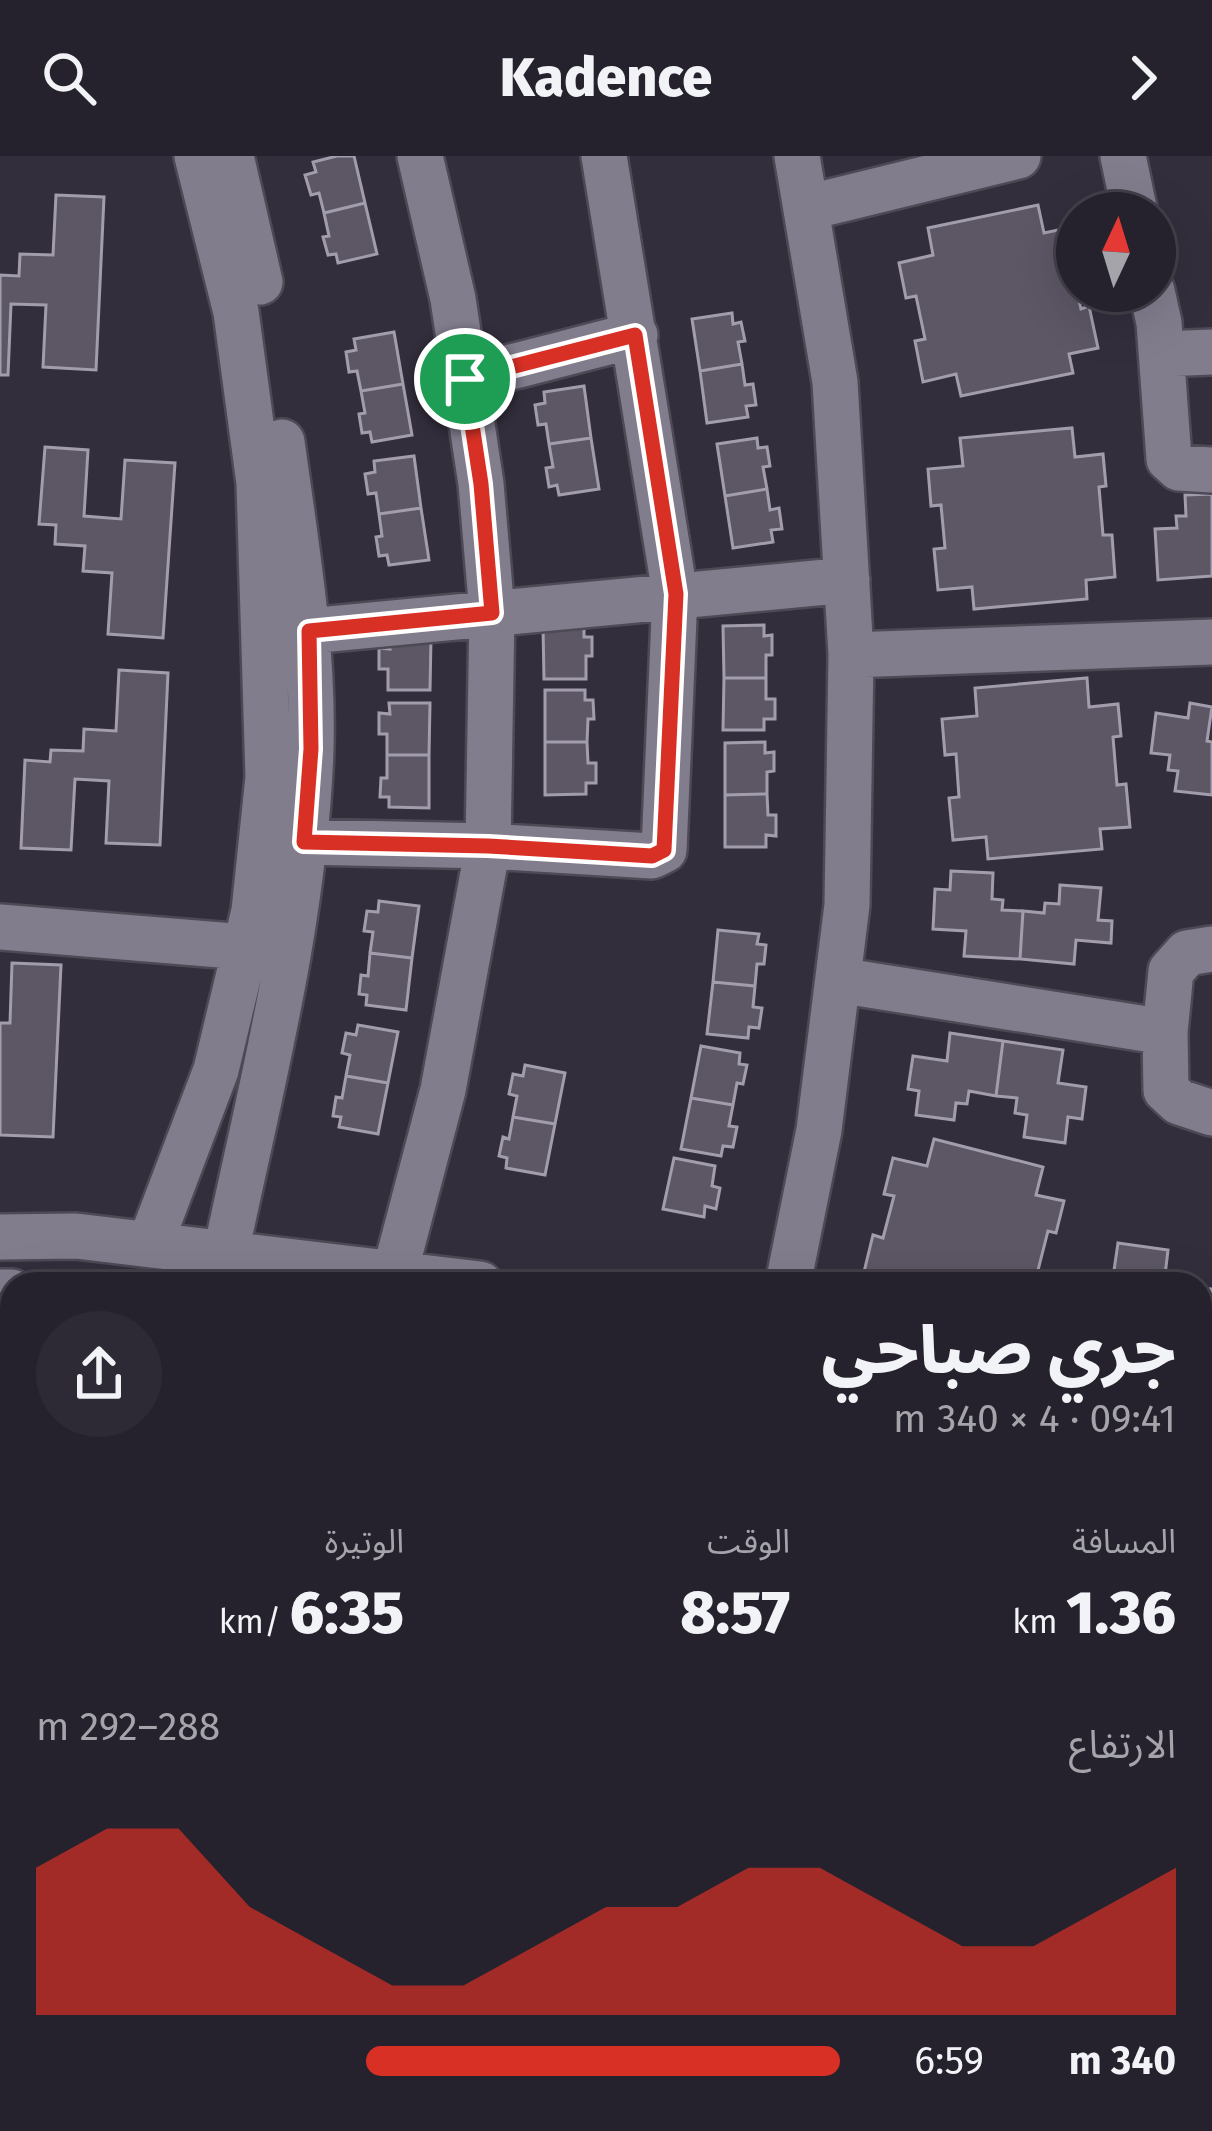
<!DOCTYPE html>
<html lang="ar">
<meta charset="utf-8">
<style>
:root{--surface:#26222d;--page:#2e2a35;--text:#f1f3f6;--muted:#a4a4aa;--line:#423f49;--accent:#d93025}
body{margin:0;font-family:"Fira Sans","Noto Sans Arabic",sans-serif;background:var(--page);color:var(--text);direction:rtl;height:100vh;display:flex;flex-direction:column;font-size:45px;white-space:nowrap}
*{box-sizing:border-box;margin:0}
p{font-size:39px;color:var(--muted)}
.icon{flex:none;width:66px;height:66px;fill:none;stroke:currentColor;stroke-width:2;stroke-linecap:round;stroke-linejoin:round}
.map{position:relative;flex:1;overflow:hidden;direction:ltr}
.panel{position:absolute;left:0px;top:1116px;width:1212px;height:861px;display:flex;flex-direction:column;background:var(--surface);border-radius:36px 36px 0 0;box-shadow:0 12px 48px #0002,0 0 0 3px var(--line);direction:rtl}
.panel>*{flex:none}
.needle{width:78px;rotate:4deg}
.fabs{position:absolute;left:1056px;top:36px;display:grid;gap:24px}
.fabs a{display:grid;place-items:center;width:120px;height:120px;border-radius:50%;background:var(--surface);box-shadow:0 12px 48px #0002,0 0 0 3px var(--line);font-size:60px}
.pin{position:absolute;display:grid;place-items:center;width:102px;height:102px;color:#fff;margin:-51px;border:6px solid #fff;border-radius:50%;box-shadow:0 3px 12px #0007}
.round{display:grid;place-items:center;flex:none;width:126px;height:126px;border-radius:63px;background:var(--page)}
.overview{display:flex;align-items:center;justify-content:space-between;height:204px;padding:0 36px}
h1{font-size:66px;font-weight:800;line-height:90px}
.stats{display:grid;grid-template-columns:repeat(3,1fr);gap:18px;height:204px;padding:12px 36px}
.stats div{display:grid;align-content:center}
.stats b{font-size:60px;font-weight:800}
.stats small{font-size:33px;font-weight:400}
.stats p{font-size:33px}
.chart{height:336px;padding:24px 36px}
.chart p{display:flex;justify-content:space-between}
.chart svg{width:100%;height:216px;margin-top:12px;fill:var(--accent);opacity:.7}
ul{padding:0 36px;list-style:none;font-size:39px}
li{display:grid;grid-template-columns:192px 144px 1fr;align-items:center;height:90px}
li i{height:30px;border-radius:15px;background:var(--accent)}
header{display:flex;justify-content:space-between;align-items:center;height:156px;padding:0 36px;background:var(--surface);font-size:54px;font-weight:800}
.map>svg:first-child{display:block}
.building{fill:#5c5665;stroke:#a29dad;stroke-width:3}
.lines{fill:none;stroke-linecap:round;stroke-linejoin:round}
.minor-casing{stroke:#4e4955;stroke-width:50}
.minor{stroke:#827d8d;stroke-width:45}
.route-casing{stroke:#fff;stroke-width:24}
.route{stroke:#d93025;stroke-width:15}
</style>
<header><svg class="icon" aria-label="forward" viewBox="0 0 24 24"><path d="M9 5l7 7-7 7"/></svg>Kadence<svg class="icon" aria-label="search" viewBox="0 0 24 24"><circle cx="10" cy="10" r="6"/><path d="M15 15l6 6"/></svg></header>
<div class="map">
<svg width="1212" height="1975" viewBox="0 0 1212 1975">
<rect width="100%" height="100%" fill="#332e3c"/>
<!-- building -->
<path class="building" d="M337,0H354L365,47L324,57L319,37L311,39L305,19L316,16L313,6Z
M56,39L104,41L96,214L43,211L46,149L11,148L8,219H0V119L19,120L20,98L53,99Z
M365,47L377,98L338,107L336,98L328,99L323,81L329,80L324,57Z
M1038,49L1044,77L1072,71L1077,103L1070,104L1081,153L1089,150L1098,192L1069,198L1073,217L961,240L956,218L923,226L915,185L925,183L916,140L906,142L899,107L933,99L928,72Z
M732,157L733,168L741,166L745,185L738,186L742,208L700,215L692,163Z
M394,176L403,228L361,235L357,215L349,216L346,196L356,194L354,183Z
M742,208L745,229L753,228L756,249L746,250L748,261L707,267L700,215Z
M403,228L412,279L372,286L370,276L362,277L359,258L365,257L361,235Z
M584,230L591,282L549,288L546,268L538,269L535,249L545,247L544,236Z
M1072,272L1075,301L1103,298L1106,330L1099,331L1103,379H1112L1115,421L1086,424L1087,443L974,453L972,431L938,434L934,393L945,392L941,349L931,350L928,313L963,310L960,282Z
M591,282L599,333L559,339L557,329L549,331L546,312L553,311L549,288Z
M757,282L758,292L767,291L770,310L763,311L767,333L725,340L717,288Z
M45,291L88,294L84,360L121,363L125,304L175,307L163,482L108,478L112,417L83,415L85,390L55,388L56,369L39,368Z
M414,300L421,352L379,358L376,337L368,338L365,318L375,316L374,305Z
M767,333L770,354L779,352L782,373L771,374L773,386L733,392L725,340Z
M1212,338V420L1158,424L1155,373L1177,372L1176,360H1186L1185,339Z
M421,352L429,404L389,409L387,399L379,400L376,381L382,380L379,358Z
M764,469V480L772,479V499H766V522H724L723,470Z
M543,471H584V481H592V500H586V523H544Z
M390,481L431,482L430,534H388V513H379V492L390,493Z
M119,514L168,517L160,689L106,687L109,625L75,623L71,694L21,692L25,604L50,606L51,594L83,595L84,573L116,575Z
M724,522H766V543H775V563H764V574H723Z
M1087,522L1089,551L1118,548L1121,580L1113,581L1117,629L1126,628L1130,671L1100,673L1102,693L988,703L986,681L953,684L949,642L959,641L956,598L945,599L942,563L977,560L975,532Z
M545,534H585V544H593L594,563H588L587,586H545Z
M389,547H430L429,599H387V578H379V557L390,558Z
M1190,547L1212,551L1207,585L1212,586V639L1175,635L1178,615L1168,614L1170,599L1151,597L1156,557L1188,562Z
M545,586H587L588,607H596V627H586V638L545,639Z
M765,586V597L774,596V615L767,616V638L725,639V587Z
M387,599H429V652L389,651V641H380L381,622H387Z
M767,638L768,659H776V680L766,679V691H725V639Z
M951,715L993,717L992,743L1003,744L1002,754L1023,755L1020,803L964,800L966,775L933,773L935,733L950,734Z
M1060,729L1101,732L1098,764L1112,765L1111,787L1076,784L1074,808L1020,803L1023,755L1044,757L1045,747L1059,748Z
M379,745L419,750L412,802L370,797L373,776L364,775L367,755L378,756Z
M718,774L759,778L757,788L766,789L764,808H757L755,830L713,826Z
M370,797L412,802L406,854L366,849L367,839L359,838L361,819L368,820Z
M12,807L61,809L53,981L0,979V867H10Z
M713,826L755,830L753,851L762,852L759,872L749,871L748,882L707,878Z
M358,869L398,876L388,927L346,920L350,899L342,897L346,877L356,879Z
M950,877L1003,885L996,940L969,935L967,948L956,947L954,964L916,959L919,935L908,933L913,900L947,905Z
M1003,885L1063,894L1058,927L1086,931L1082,963L1068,961L1065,987L1024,981L1027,959L1015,957L1017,942L996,940Z
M701,890L740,897L739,908L747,909L743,928L737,927L733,949L691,942Z
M525,909L565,917L555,968L513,961L517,940L509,938L513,918L523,920Z
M346,920L388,927L378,978L339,971L341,961L333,960L336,941L342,942Z
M691,942L733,949L729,970L737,971L733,991L723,990L721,1000L681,993Z
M513,961L555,968L545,1019L506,1012L507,1002L499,1000L503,981L509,983Z
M934,983L1043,1011L1036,1039L1064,1045L1056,1077L1048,1075L1036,1122L1045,1124L1044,1128H895L863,1120L873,1079L883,1082L894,1040L884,1038L893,1002L927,1010Z
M674,1002L715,1010L712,1030L720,1032L716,1053L705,1050L704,1061L663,1053Z
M1118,1087L1168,1094L1164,1128H1112Z
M1200,1132L1212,1133V1202L1202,1200L1205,1181H1200Z
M9,1606L12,1608V1661L0,1651L3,1627L0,1617Z
M0,1651L12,1661V1683L0,1697Z
M162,1965H200L209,1974L152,1975Z
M467,1965H567L578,1975H457Z"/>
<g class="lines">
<!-- minor casing -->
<g class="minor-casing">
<path id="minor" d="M231,0L260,126
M1123,0L1135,57
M806,52L1018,0
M1152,135L1159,167L1169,303L1179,312L1212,314
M1162,198L1212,196
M465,223L635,179
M309,475L847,424
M851,499L1212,486
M304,686L488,690L652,700L664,694L675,438L604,0
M0,771L245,791
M838,824L1165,876L1166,934L1179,946L1212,957
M1165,876L1171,815L1187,797L1212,793
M0,1081L76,1080L480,1128
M150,1088L216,914L254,755L268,621L259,327L236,156L197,0
M226,1096C261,930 305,764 311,594C314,490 296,389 282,286
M395,1116L443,934L488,690L492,457L481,328L453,143L420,0
M788,1128L819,974L847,749L851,499L835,226L797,0
M0,1136H12
M1200,1288L1212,1292
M1200,1353L1212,1357
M0,1430L12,1411
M0,1520L12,1500
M0,1555L12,1563
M1200,1673L1212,1679
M1200,1761L1212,1724
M0,1792L12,1779
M1115,1965L1131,1972
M78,1975L88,1965
M319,1975L327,1965
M699,1975L705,1965"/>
</g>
<!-- minor -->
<use href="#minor" class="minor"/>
</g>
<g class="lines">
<!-- route casing -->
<g class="route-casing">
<path id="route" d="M635,179L676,438L664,694L652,700L488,690L304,686L311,593L309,475L492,457L481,328L465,223Z"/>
</g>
<!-- route -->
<use href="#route" class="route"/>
</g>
</svg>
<div class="fabs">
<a><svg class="needle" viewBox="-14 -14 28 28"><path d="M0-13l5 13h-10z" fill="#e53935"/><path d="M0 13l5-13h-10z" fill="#a4a4aa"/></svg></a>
</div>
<div class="pin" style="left:465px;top:223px;background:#1e9e55"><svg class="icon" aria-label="arrive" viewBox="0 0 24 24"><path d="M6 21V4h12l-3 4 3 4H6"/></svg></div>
<section class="panel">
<div class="overview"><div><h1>جري صباحي</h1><p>09:41 · 4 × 340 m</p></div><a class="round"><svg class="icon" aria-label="share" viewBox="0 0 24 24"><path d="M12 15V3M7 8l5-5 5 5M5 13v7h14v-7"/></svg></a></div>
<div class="stats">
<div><p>المسافة</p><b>1.36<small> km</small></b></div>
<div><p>الوقت</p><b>8:57</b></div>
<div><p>الوتيرة</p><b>6:35<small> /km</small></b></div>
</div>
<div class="chart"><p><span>الارتفاع</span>288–292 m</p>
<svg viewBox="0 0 160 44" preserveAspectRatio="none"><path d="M0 44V14L10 6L20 6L30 22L40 30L50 38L60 38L70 30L80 22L90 22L100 14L110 14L120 22L130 30L140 30L150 22L160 14V44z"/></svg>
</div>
<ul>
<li><b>340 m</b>6:59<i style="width:59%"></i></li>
</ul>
</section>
</div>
